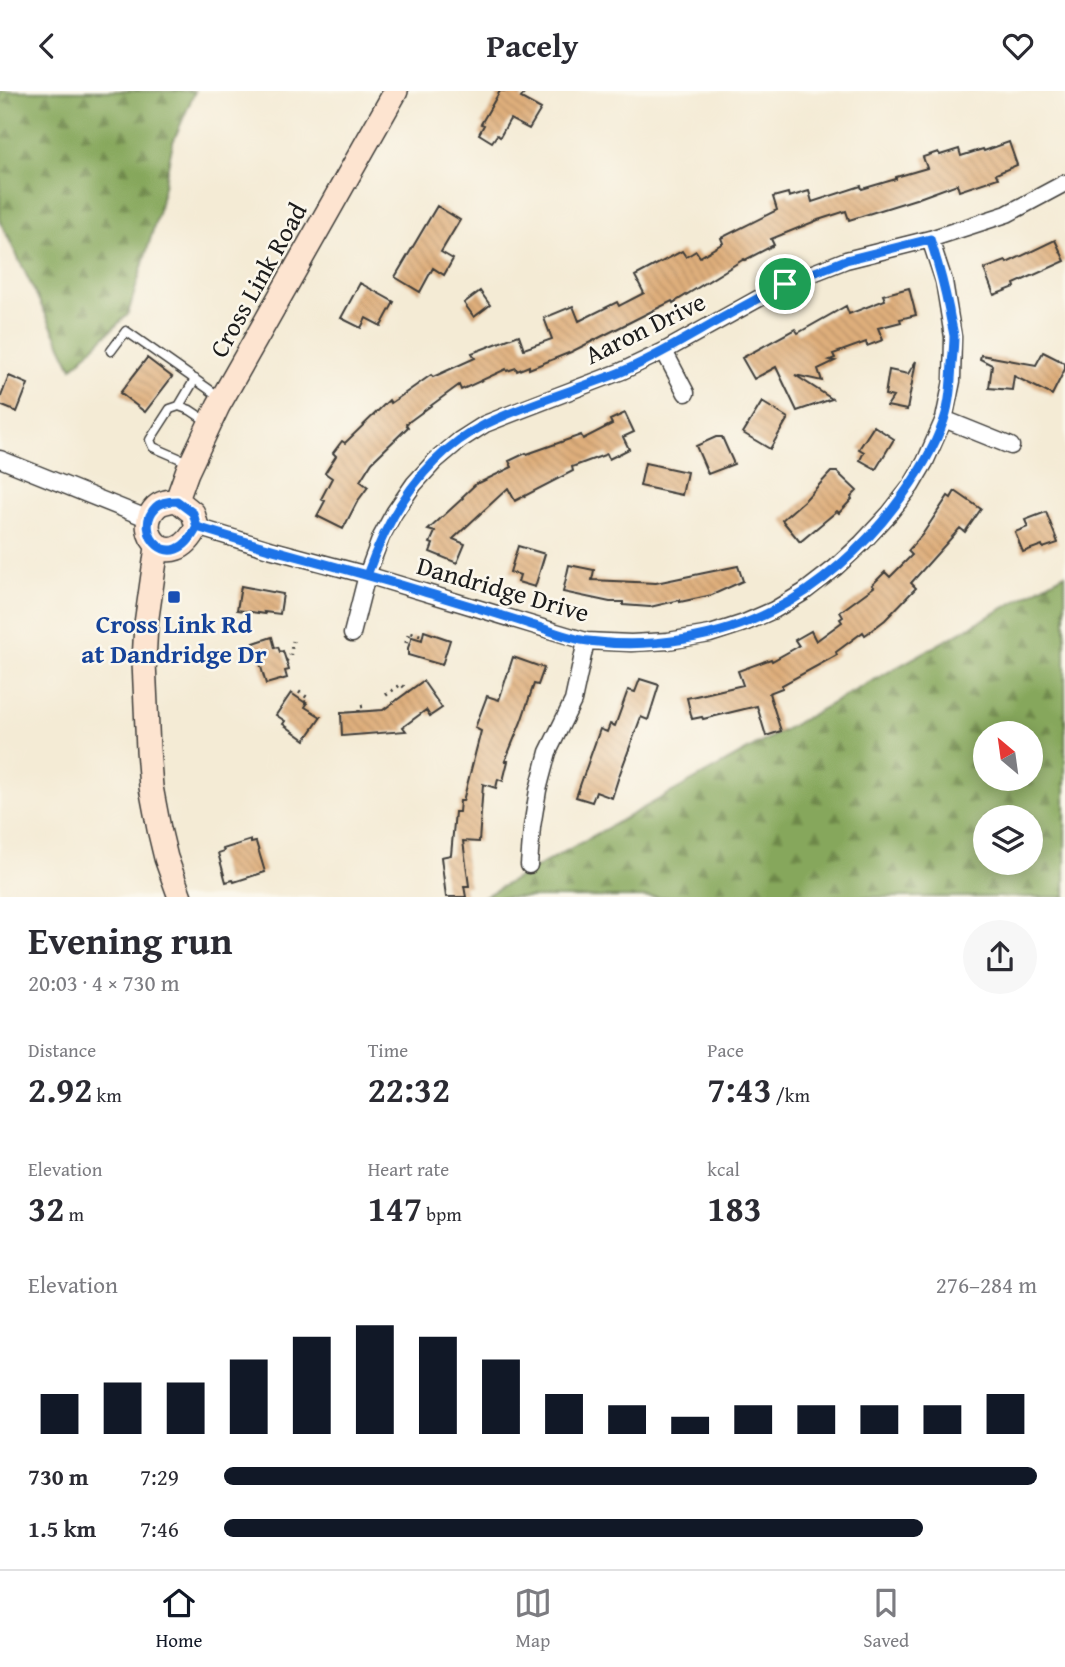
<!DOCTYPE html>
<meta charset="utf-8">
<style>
:root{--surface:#fff;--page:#f7f7f7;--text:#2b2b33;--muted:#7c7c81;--line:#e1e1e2;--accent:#111827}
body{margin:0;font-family:"Gentium Book Plus",serif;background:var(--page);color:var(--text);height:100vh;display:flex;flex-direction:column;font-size:26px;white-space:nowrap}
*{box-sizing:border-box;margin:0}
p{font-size:23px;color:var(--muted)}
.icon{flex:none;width:38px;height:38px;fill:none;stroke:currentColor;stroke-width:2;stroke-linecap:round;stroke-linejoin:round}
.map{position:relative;height:806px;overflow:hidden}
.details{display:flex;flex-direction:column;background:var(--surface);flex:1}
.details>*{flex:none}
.needle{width:46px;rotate:331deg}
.buttons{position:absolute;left:973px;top:630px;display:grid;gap:14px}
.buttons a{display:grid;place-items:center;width:70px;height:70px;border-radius:50%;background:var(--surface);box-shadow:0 4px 18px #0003;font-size:35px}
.pin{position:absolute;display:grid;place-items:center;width:60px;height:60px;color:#fff;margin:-30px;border:4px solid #fff;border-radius:50%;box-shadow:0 2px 7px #0007}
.round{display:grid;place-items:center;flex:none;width:74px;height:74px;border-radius:37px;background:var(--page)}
.summary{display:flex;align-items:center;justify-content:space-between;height:119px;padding:0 28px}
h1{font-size:38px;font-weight:700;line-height:52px}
.figures{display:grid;grid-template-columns:repeat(3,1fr);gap:10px;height:119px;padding:7px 28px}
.figures div{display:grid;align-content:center}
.figures b{font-size:35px;font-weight:700}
.figures small{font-size:19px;font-weight:400}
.figures p{font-size:19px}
.chart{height:196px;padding:14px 28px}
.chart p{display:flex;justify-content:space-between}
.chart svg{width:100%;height:126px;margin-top:7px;stroke:var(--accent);stroke-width:6}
ul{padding:0 28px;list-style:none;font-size:23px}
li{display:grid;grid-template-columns:112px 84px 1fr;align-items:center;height:52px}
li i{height:18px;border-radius:9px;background:var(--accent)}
header{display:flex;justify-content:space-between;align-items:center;height:91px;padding:0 28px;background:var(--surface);font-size:32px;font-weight:700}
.tabs{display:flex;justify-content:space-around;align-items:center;height:98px;border-top:2px solid var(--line);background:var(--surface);font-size:19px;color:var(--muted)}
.tabs a{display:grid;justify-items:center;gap:4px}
.tabs .active{color:var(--accent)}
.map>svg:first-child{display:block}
.forest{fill:url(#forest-firs);stroke:#51623c;stroke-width:2;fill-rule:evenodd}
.building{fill:url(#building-back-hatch)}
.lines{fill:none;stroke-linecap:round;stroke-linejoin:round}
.lane-casing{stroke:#3c3b38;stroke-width:11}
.street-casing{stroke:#3c3b38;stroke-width:19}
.secondary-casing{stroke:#3c3b38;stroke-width:26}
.path{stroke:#3c3b38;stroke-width:3.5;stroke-dasharray:2 5;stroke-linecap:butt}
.lane{stroke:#fff;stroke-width:8}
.street{stroke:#fff;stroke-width:16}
.secondary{stroke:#fde4d0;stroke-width:23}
.route-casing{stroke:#fff;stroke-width:14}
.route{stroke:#1a73e8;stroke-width:9}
.transit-dot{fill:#1a4fb4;stroke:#fbf7ec;stroke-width:2.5}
.labels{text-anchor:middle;stroke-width:5;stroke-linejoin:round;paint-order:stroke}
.street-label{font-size:26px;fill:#1c1c1c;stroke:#fbf7ec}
.transit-label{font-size:26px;font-weight:bold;fill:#164399;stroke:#fbf7ec}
</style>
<header><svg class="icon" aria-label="back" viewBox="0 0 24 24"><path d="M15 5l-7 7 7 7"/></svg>Pacely<svg class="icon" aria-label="heart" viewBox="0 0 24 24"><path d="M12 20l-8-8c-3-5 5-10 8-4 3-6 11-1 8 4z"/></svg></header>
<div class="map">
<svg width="1065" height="806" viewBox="0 0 1065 806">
<defs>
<pattern id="forest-firs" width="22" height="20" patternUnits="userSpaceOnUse" patternTransform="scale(1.75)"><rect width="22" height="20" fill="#86a75b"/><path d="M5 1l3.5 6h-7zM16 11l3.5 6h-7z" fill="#6d874a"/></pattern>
<pattern id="building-back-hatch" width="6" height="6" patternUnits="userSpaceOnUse" patternTransform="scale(1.75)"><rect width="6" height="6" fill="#deae7b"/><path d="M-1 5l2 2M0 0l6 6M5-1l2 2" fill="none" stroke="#be956a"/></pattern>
</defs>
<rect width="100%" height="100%" fill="#fbf7ec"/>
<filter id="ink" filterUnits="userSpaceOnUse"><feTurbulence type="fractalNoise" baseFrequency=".0143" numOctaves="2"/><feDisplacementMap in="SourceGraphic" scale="14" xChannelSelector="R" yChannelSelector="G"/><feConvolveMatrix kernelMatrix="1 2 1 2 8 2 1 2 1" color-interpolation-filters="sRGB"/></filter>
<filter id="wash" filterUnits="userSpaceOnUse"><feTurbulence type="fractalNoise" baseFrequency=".00686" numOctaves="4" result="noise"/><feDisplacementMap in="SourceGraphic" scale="28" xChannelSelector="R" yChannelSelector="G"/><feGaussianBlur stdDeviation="1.57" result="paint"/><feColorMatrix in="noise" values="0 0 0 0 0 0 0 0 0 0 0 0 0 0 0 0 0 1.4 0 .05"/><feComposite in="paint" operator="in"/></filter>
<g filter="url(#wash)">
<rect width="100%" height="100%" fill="#f4ebd5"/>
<!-- forest -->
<path class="forest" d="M0,0H195L173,51L159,119L128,223L72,277L0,130Z
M1065,483V806H483ZM985,642H1031V688H985ZM985,726H1031V772H985Z"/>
<g id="blocks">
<!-- building -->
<path class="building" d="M500,0H526L521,7L541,18L529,38L510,28L500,46L497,44L492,51L479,43L484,34L481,33Z
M1009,51L1017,74L996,83L998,87L959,100L957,93L919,107L849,129L846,120L818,129L771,148L774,154L745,169L744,168L673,212L672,210L654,219L571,261L529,278V275L517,280L516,277L507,280L506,278L461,299L459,294L406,333L408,336L372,371L360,390L368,396L357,411L343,438L317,425L325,410L321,408L332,387L325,382L336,365L333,362L342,350L345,352L389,309L391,312L431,284L433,286L475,267L472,262L519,244L524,258L552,248L544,227L573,215L579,230L617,211L619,215L644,202L635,185L682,160L686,166L696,160L700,166L723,152L721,147L777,119L773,106L788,102L789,106L809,100L812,111L861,95L862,98L896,88V86L927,77L923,66L938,61L940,64L959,58L961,65L983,58L984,60Z
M437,115L460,129L441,161L453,168L444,184L433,177L420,201L395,186Z
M1055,149L1065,170L1014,193L1015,196L994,204L984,178L1006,170L1007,172Z
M360,192L394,211L381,235L366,227L361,237L341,227Z
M909,197L916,224L900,228L901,231L878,237L883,249L867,255L866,251L833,263L835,267L830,269L835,270L818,278L822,290L795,284L832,308L797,320L776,276L754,288L742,267L795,238L798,242L846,215L849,223L885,209L883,204Z
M480,200L490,214L474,226L464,212Z
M1043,261L1065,272V278L1052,304L1014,285L1012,299L989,297L992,274L980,268L981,264L1036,274Z
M147,267L172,286L145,321L120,302Z
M916,270L907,319L887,315L893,306L885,304L889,279L908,283Z
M9,285L28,293L17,321L0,314V308Z
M762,311L788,327L770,358L743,342Z
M625,322L634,341L623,346L629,358L609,368L607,363L572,376L573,380L515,410L508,397L453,448L465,453L457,472L430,461L433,453L430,452L435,441L428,439L463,407L462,406L478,391L479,392L512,376L509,370L526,362L527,363L581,344L583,348L612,333L610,329Z
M874,335L894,348L876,378L860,369L864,361L859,358Z
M716,346H722L734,373L708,383L696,355Z
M645,372L687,381L682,404L640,395Z
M831,381H837L857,400L851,406L852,408L839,422L837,420L800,451L782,429L806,408Z
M955,400L981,418L965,441L960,437L911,492L916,497L885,529L868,542L865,544L863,541L836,561L837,564L782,594V597L769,602L781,640L766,645L757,615L703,628L702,626L692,628L687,607L743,594L738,580L771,568L772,570L799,555L795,549L811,540L816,550L842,531L840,528L843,526L840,521L874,496L872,494L885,481L890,486L912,464L908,460L922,444L948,405L951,407Z
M1046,421L1058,452L1043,457L1042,454L1023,461L1015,441L1028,436L1025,429Z
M518,455L545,463L535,496L518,491L520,484L510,481Z
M569,474L594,479L592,489L656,492L738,475L743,490L712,504L680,511V509L650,516L623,514V511H610L563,501Z
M241,495L283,503L280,523L264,521L265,523L237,519Z
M424,540L450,549L442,574L408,564V557L412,546L422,549Z
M272,546L275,557L278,556L280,561L283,560L289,579L285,580L287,587L266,593L254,552Z
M513,566L544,577L538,594L534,593L521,631L505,670H508L503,690L498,688L496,697L483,693L479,751L463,750L469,795H464L466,806H446L441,766L451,764L455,721H459L460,710H463L481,640L475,637L487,605L499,609Z
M640,588L659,594L648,629L641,626L619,685L612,707L596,701L592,711L576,706L600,638L607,641L610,633L615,635L628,599L635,601Z
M423,590L442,617L430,625L426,619L403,636L406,640L342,645L341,622L383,619Z
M291,602L307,613L305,616L321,626L305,649L283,633L285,630L276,624Z
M251,749V752L256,751L265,781L234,791L233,789L226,791L218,762L224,760L223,758Z"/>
</g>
</g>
<g filter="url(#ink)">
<use href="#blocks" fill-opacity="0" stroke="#3c3b38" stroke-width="2"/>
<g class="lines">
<!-- lane casing -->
<g class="lane-casing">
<path id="lane" d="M111,260L126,240L220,306
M179,315L195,288
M190,372L153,356L150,349L170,318L179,315L190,319L208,331"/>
</g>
<!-- street casing -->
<g class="street-casing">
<path id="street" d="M664,260L686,302
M944,328L1011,355
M0,368L149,428
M197,436L269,458L367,484L586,550L631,552L668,550L710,543L744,532L774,519L804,501L835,477L862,452L889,423L911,395L925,371L944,328L952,290L953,246L944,190L930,148
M352,543L367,484L381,446L394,422L414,393L435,370L460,349L485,333L513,322L622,280L664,260L785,193L846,169L930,148L1007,123L1065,92
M529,774L532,736L538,699L548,661L573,610L586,550"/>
</g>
<!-- secondary casing -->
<g class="secondary-casing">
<path id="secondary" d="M177,409L187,381L218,315L396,0
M177,409L193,422L197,436C172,486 131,441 156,416C161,411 170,410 177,409Z
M157,456L146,533L144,571L148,659L151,696L159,738L166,767L180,806"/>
</g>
<!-- path -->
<path class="path" d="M406,552L409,541L423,545
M286,570L290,566L293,550
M299,601L308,607L305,612
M386,604L401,593L409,601
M359,621V616L365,615"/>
<!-- lane -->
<use href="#lane" class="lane"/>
<!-- street -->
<use href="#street" class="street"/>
<!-- secondary -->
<use href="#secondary" class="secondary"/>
</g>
</g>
<g class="lines" filter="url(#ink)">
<!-- route casing -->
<g class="route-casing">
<path id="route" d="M785,193C757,208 729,223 701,239C675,254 648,270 621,281C576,299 529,312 486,333C426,363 389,422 367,484L269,458L197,436L193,422L177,410C170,410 161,411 156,416C131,441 172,487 197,436C267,458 340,476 411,497C451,509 492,521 532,534C550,539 570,548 588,550C650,558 719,548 774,519C818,497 864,456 894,416C914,390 933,361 944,329C950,312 951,291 952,272C953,263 954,254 954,245C953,237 950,228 949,219C944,194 938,172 930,148L846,169L785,193"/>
</g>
<!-- route -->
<use href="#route" class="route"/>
</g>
<!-- markers -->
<rect class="transit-dot" x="167" y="499" width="14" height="14" rx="3.5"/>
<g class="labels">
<!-- street labels -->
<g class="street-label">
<text transform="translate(258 189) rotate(-61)" y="9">Cross Link Road</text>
<text transform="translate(645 237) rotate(-26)" y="9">Aaron Drive</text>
<text transform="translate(503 498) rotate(16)" y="9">Dandridge Drive</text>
</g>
<!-- transit labels -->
<g class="transit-label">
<text x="174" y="542">Cross Link Rd<tspan x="174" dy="30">at Dandridge Dr</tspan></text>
</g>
</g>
</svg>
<div class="buttons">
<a><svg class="needle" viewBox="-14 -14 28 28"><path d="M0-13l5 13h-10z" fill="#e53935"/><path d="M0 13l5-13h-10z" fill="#7c7c81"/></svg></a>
<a><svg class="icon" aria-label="layers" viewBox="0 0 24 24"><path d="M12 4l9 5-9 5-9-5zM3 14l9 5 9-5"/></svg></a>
</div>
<div class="pin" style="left:785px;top:193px;background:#1e9e55"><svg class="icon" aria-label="arrive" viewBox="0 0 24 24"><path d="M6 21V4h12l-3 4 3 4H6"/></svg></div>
</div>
<section class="details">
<div class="summary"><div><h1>Evening run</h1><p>20:03 · 4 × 730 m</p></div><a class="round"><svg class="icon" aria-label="share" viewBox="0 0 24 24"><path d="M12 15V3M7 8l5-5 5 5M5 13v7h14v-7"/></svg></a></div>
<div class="figures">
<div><p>Distance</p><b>2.92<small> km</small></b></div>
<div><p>Time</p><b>22:32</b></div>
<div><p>Pace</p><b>7:43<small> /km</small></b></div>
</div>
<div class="figures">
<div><p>Elevation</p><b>32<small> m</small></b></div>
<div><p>Heart rate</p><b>147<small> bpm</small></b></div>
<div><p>kcal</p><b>183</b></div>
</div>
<div class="chart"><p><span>Elevation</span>276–284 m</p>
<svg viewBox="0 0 160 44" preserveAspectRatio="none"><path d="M5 44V30M15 44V26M25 44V26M35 44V18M45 44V10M55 44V6M65 44V10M75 44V18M85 44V30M95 44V34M105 44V38M115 44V34M125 44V34M135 44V34M145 44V34M155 44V30"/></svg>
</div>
<ul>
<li><b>730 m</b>7:29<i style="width:100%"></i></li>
<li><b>1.5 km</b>7:46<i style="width:86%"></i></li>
</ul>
</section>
<nav class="tabs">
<a class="active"><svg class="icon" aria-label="home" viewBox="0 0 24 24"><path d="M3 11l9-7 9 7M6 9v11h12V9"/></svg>Home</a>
<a><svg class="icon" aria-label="map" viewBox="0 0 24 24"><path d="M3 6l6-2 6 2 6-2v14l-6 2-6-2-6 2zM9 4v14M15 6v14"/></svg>Map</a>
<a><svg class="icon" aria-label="saved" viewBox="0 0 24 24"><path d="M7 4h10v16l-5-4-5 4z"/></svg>Saved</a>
</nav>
